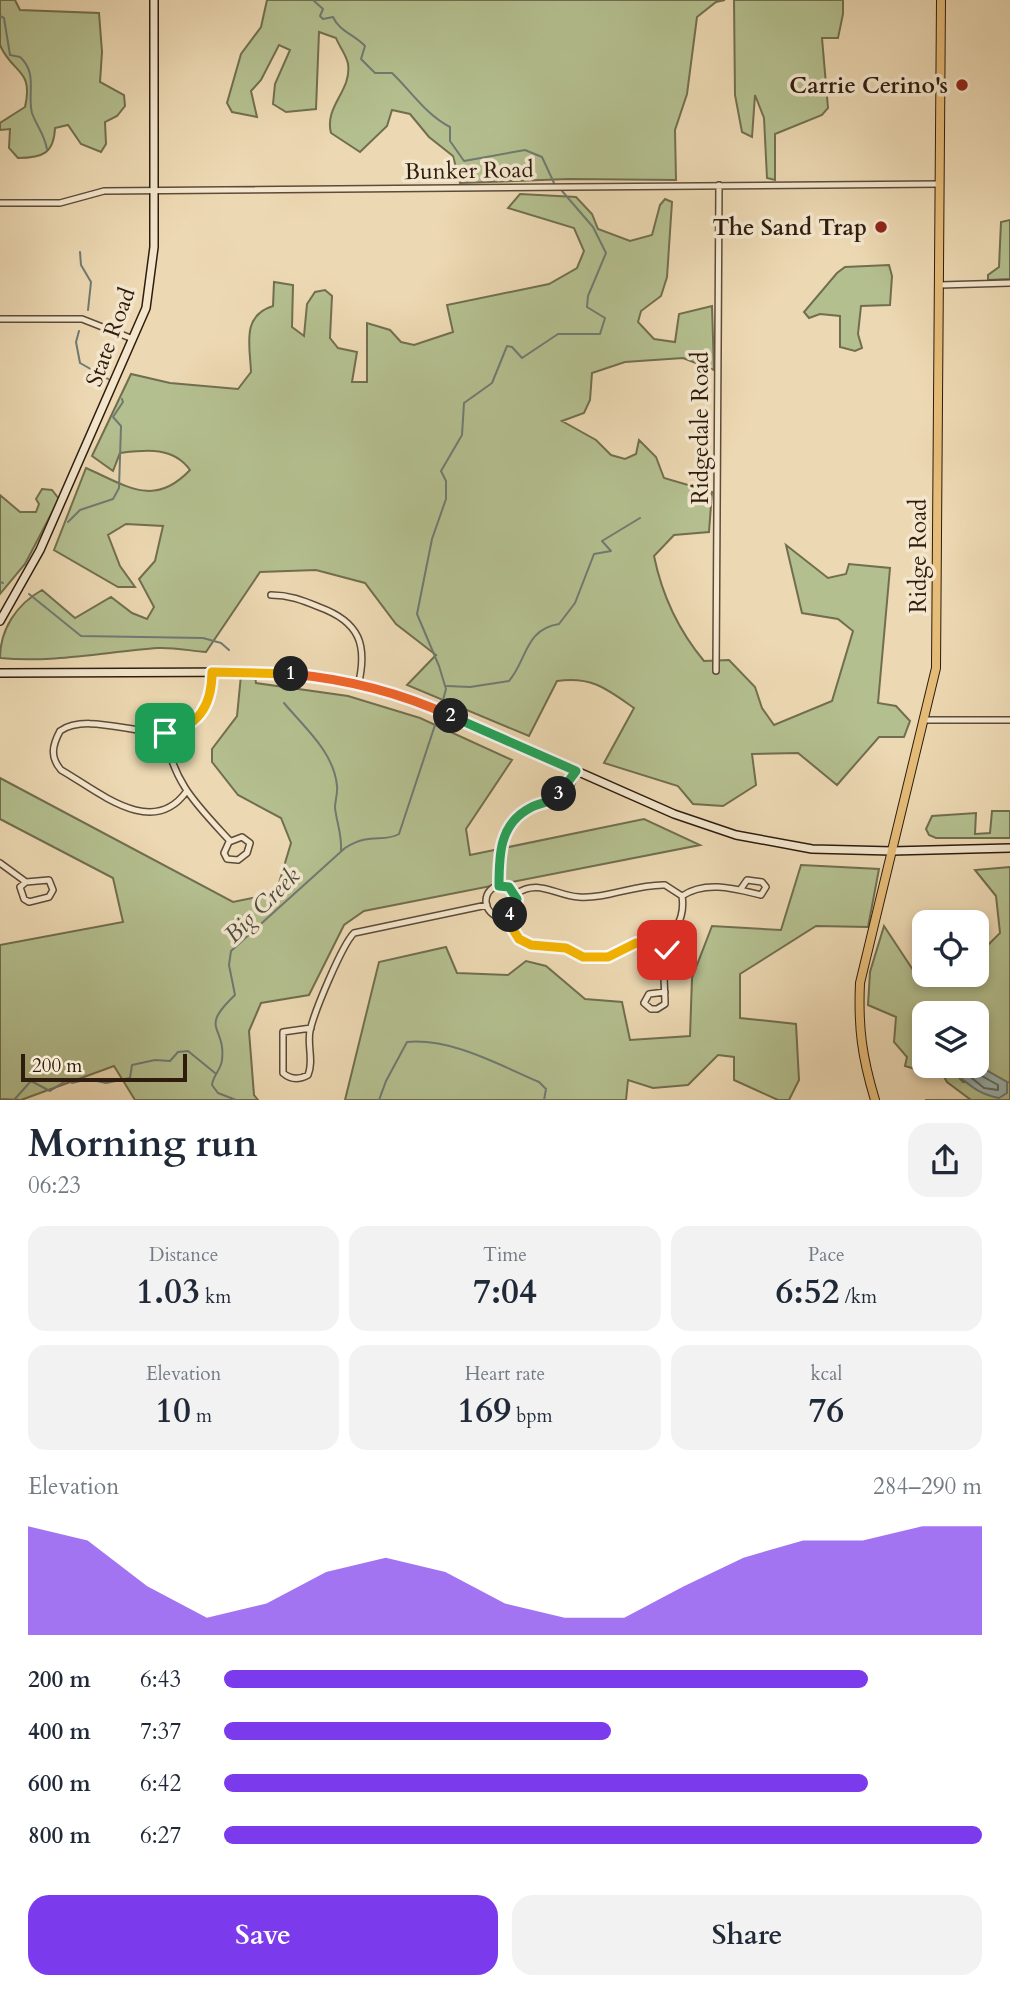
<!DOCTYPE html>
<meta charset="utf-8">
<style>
:root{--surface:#fff;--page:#f2f2f3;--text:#1f2937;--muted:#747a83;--accent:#7c3aed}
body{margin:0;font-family:Cardo,serif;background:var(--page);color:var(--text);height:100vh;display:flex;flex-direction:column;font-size:26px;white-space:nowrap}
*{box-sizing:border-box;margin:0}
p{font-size:23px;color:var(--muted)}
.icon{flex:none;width:38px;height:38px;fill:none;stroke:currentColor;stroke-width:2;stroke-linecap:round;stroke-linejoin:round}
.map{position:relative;height:1100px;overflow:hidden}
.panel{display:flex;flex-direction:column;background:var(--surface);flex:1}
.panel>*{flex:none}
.buttons{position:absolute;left:912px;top:910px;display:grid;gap:14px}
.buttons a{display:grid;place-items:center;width:77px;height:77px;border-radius:14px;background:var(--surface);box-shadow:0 4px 10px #0003;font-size:35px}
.scale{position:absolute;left:21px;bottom:18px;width:166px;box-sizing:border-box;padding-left:7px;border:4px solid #2e1c0f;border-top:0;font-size:19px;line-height:24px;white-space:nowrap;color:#2e1c0f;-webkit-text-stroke:5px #f3e6cd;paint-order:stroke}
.pin{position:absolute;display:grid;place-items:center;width:60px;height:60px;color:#fff;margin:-30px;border-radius:14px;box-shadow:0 4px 10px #0006}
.km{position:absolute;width:35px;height:35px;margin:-18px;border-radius:50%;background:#222;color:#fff;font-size:19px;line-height:35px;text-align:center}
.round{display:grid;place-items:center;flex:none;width:74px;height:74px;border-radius:21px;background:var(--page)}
.overview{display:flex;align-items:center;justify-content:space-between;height:119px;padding:0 28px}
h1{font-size:38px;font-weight:700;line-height:52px}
.figures{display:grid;grid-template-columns:repeat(3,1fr);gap:10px;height:119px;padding:7px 28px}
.figures div{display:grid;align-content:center;border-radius:18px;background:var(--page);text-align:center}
.figures b{font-size:35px;font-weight:700}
.figures small{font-size:19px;font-weight:400}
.figures p{font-size:19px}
.chart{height:196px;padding:14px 28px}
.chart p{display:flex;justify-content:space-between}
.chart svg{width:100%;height:126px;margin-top:7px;fill:var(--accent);opacity:.7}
.button{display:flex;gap:14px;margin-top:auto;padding:14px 28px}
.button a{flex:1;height:80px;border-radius:21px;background:var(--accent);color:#fff;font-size:28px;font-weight:700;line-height:80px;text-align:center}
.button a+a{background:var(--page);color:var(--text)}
ul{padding:0 28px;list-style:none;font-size:23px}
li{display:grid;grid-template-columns:112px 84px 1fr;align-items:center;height:52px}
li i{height:18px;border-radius:9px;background:var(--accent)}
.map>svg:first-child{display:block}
.green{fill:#b4bf8f;stroke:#716e4f;stroke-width:2}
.water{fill:#9ab8b4;stroke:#6f7a72;stroke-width:2}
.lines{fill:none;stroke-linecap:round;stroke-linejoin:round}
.shore{stroke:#646a62;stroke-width:2}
.stream{stroke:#6f7a72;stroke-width:2}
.street-casing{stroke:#5e4b38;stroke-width:8}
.secondary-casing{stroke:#2e1c0f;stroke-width:10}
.primary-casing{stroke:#2e1c0f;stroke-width:10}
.street{stroke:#f3e6cd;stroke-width:5}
.secondary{stroke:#f3e6cd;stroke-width:7}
.primary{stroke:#e6bc79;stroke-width:8}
.split-1-casing{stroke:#fff;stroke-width:14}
.split-2-casing{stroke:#fff;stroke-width:14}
.split-3-casing{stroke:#fff;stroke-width:14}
.split-4-casing{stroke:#fff;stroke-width:14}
.split-5-casing{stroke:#fff;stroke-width:14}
.split-1{stroke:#f5b400;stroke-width:9}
.split-2{stroke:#f0652b;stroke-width:9}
.split-3{stroke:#22a559;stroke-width:9}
.split-4{stroke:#22a559;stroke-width:9}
.split-5{stroke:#f5b400;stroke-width:9}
.poi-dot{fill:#8f2418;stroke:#f3e6cd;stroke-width:2.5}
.labels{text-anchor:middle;stroke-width:7;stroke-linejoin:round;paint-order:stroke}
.poi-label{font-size:23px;font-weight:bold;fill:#2e1c0f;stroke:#f3e6cd;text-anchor:end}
.street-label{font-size:23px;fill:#2e1c0f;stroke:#f3e6cd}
.water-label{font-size:24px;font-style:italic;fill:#4e4b41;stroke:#f3e6cd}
</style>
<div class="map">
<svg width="1010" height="1100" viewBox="0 0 1010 1100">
<rect width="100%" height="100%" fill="#ecd8b2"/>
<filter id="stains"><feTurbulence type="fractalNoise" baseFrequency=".00286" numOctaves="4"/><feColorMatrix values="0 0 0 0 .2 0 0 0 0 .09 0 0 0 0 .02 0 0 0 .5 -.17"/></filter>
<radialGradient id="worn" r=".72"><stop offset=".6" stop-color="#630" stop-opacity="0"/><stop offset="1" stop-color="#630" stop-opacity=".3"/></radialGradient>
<!-- green -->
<path class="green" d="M0,0H15L20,10L99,13L102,52L100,82L124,95L125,106L117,116L105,122L106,144L101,152L81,144L68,125L55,128C54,153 43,158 18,158L9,148L10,129L0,130V123L25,107C34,68 12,74 0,45Z
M267,0H725L716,2L697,17L687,94L675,130L676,180L569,179L460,183L453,156L429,137L410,114L392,110L387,126L360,152L331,133C324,106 352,91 348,64C347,56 339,46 336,38L319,32L316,109L286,112L273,104L275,84L290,50L279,45L261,80L251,91L257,117L232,112L227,103L241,54L261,27Z
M734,0H843V14L838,38H822L828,108L822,115L775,134V180L767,178L764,118L755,95L752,137L742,132L735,95Z
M520,194L576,197L592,214L598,229L630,241L652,235L660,205L665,199L672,202L667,277L661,296L641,311L638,322L654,339L675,342L679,314L712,306L714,370L683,358L625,362L592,373L590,400L584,413L562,421L596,440L611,455L625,459L636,454L639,440L656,457L664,478L712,492L709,532L674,535L654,556C662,595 679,631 704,661L729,660L755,687L762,708L774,725L832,701L853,631L838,619L802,613L786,545L828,578L846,574L849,564L890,568L878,703L896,706L910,721L904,737H879L837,785L798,753L752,754L756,785L723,806L693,804L678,786L604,763L634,708C607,689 592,676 557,681L529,736L407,685L436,655L396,624L365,583L316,570L260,572L206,652C191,651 173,647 158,648C105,652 53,663 0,658C0,629 17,604 42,590L75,618L111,597L132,613L147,619L154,607L139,579L155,561L163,526L126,524L108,535L120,566L135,587H118L54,550L86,468C127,486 154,508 190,470C173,446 145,450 120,453L113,471L92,456L131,374L170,383L238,389L251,372C250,345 241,316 273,306L274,282L293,285L292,327L304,336L307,304L315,292L325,290L332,296L330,338L338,348L357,352L352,382H367V323L390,330L401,342L414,345L453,332L447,305L549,284L577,268L584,251L574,228L508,208Z
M1010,220V279L988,280V275L999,267L1001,222Z
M889,265L892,276L890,305L861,306L858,334L862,348L855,351L840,347V316L820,314L809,318L804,312L837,273L845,267Z
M42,489L52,490L59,499L25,564L0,594V495L20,512H36L39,504L36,499Z
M241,675L255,676L256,683L348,696L420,718L512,760L466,829L470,855L644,819L700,845L364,911L344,925L309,995L261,1003L249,1031L254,1095L258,1100H135L114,1066L21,1100L0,1099V945L123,922L113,878L0,819V778L233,902L276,893L291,843L281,818L238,795L212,762V749L237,716Z
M992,811H1010V838H936L929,835L926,829L932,816L976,813L975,834L990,833Z
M801,865L879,869L868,927L816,926L740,974V1018L796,1024L799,1080L789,1100H778L734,1080V1057L718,1055L688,1085L653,1088L628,1080L626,1100H345L379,962L446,947L457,973L508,975L526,961L546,966L585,999L622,1002L630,1040L690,1036L692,978L712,926L781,930Z
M1010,867V1100H925H971L947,1082L938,1066L954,1072L963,1082H1007L977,1065L976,1013H924V1066H937L922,1071L905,1066L907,1057L894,1042L896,1017L868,1005L870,972L884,926L917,976L976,975L977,956L1000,933L996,896L975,870Z"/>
<!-- water -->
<path class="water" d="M977,1065L1007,1082V1093L999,1098C967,1092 963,1072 938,1066Z"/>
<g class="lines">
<!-- shore -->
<path class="shore" d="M957,1066L984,1088L998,1090V1085L973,1071L970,1066"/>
<!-- stream -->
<path class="stream" d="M313,0L323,9L320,16L323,19L333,17C339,31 355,35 365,46L361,59L375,73H392C411,91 426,115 450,127V141L464,161L525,150L542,157L554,183
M0,16L4,18L10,55L20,57C38,73 27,94 32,113C37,127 44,133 47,149
M80,252L81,265L91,282L88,310
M79,331L76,342L80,363L110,380
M68,522L80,510L113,499L119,488L121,426L113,417L123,402L122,399
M0,582L3,583
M29,594L81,636L203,638L221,643L229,650
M447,686L470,687L509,681C527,660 525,629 559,624L575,603L594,554L611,551L602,541L640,518
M443,700L446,689L439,666L417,614L432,539L446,499V481L441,471L462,435L464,403L492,383L507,346L512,347L522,358L558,334H600L605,318L587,307L588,296L606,253L593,227L562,191
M284,703C304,727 334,752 337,786C338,793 335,800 335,808C337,824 342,834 341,851
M14,1100L31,1081L50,1091L67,1080L72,1083L88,1079L106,1083L130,1078L132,1065L155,1060L170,1061L178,1052L188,1051L215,1073
M236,1100L218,1093L212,1085C213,1075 221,1070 222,1060C226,1025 198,1030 235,995L229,965L231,951L345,848C370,832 383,843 399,834L436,722
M379,1100L386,1081L407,1042C452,1038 499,1065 539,1082L546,1089L544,1100"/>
<!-- street casing -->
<g class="street-casing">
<path id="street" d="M0,203H60L104,191L940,184
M940,285L1010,283
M0,319H82L133,339
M271,595C289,595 302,600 319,607C360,622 368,645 358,686
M716,671L719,185
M925,720H1010
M165,733C173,783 197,805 230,841
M186,792C152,839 98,791 61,770C50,757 52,746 60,731C104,700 211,784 212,672
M553,801L575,773
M242,837L250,843L247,853L238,860L227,859L224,853L229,842Z
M0,863L26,882
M49,880L53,890L49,897L29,902L24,899L20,887L26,882Z
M486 901a16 16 0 1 1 32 0a16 16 0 1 1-32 0Z
M499,886C499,856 499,825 529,808C554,794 566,807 576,771
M516,894C538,878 556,896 579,897C607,899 636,884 665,885L682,896C686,921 671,931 666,953C662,968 665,988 665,1004L657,1009H651L644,1003L649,994L665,992
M682,896C706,880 736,889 761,895L766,887L762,882L747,880L740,890
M505,917C521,954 533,938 563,947C576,951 585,961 599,959C609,957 616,951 624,948C640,941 652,946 667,950
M311,1028L283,1032V1073C291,1080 299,1080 308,1075C314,1061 307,1045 310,1031C314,1012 342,945 354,933L487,905"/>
</g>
<!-- secondary casing -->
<g class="secondary-casing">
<path id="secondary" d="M0,621L40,550L146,308L154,247V0
M0,673L271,672L327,677L427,705L674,814L736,835L812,849L892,851L1010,848"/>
</g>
<!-- primary casing -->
<g class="primary-casing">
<path id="primary" d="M875,1100C862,1057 858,1028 860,983L936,668L941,0"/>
</g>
<!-- street -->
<use href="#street" class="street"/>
<!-- secondary -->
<use href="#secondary" class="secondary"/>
<!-- primary -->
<use href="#primary" class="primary"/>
</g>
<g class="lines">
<!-- split-1 casing -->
<g class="split-1-casing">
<path id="split-1" d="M165,733C199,727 212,705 212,672L291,674"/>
</g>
<!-- split-2 casing -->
<g class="split-2-casing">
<path id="split-2" d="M291,674C345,679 401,693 451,716"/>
</g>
<!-- split-3 casing -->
<g class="split-3-casing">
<path id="split-3" d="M451,716L576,771L559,794"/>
</g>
<!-- split-4 casing -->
<g class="split-4-casing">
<path id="split-4" d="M510,915L516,908L517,899L509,887L499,886C499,856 499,824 530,808C540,802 550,804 559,794"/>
</g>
<!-- split-5 casing -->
<g class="split-5-casing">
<path id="split-5" d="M510,915L505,917L519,939L531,945L566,948L583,957H608L636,943L667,950"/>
</g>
<!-- split-1 -->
<use href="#split-1" class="split-1"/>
<!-- split-2 -->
<use href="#split-2" class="split-2"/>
<!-- split-3 -->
<use href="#split-3" class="split-3"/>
<!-- split-4 -->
<use href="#split-4" class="split-4"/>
<!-- split-5 -->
<use href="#split-5" class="split-5"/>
</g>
<!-- markers -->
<g class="poi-dot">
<circle cx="962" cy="85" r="7"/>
<circle cx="881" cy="227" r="7"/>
</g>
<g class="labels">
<!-- poi labels -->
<g class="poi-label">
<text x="948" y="93">Carrie Cerino's</text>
<text x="867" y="235">The Sand Trap</text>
</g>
<!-- street labels -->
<g class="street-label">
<text transform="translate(469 170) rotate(-1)" y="8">Bunker Road</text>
<text transform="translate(110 337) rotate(-70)" y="8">State Road</text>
<text transform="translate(700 428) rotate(-90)" y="8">Ridgedale Road</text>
<text transform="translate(918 556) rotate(-90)" y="8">Ridge Road</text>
</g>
<!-- water labels -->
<g class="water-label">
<text transform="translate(262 905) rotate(-45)" y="8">Big Creek</text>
</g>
</g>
<rect width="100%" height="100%" filter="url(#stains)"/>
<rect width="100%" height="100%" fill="url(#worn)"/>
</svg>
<div class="buttons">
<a><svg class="icon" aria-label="locate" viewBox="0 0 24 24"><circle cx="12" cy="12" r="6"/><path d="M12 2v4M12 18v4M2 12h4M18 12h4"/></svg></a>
<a><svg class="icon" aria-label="layers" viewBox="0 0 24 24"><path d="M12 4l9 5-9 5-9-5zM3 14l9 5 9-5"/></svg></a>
</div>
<div class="scale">200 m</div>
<div class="pin" style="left:165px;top:733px;background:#1e9e55"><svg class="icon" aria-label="arrive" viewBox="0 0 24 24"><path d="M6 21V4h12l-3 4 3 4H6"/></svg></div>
<div class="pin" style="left:667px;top:950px;background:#d93025"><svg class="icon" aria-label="check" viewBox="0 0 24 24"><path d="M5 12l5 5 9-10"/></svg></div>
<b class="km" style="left:291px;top:674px">1</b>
<b class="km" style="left:451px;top:716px">2</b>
<b class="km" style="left:559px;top:794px">3</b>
<b class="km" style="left:510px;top:915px">4</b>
</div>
<section class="panel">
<div class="overview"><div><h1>Morning run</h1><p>06:23</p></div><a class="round"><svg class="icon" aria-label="share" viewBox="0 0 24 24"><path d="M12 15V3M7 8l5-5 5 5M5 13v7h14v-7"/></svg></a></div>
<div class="figures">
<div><p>Distance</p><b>1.03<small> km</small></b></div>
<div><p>Time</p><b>7:04</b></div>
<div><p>Pace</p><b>6:52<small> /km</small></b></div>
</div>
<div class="figures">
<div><p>Elevation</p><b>10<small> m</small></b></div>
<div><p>Heart rate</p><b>169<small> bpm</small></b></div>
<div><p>kcal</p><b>76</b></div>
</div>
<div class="chart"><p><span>Elevation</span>284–290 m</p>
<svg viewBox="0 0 160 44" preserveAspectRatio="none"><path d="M0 44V6L10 11L20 27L30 38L40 33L50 22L60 17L70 22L80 33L90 38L100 38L110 27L120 17L130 11L140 11L150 6L160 6V44z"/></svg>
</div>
<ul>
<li><b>200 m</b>6:43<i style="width:85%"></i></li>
<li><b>400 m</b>7:37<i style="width:51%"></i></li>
<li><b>600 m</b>6:42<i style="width:85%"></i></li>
<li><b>800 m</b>6:27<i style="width:100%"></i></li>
</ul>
<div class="button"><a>Save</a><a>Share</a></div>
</section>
